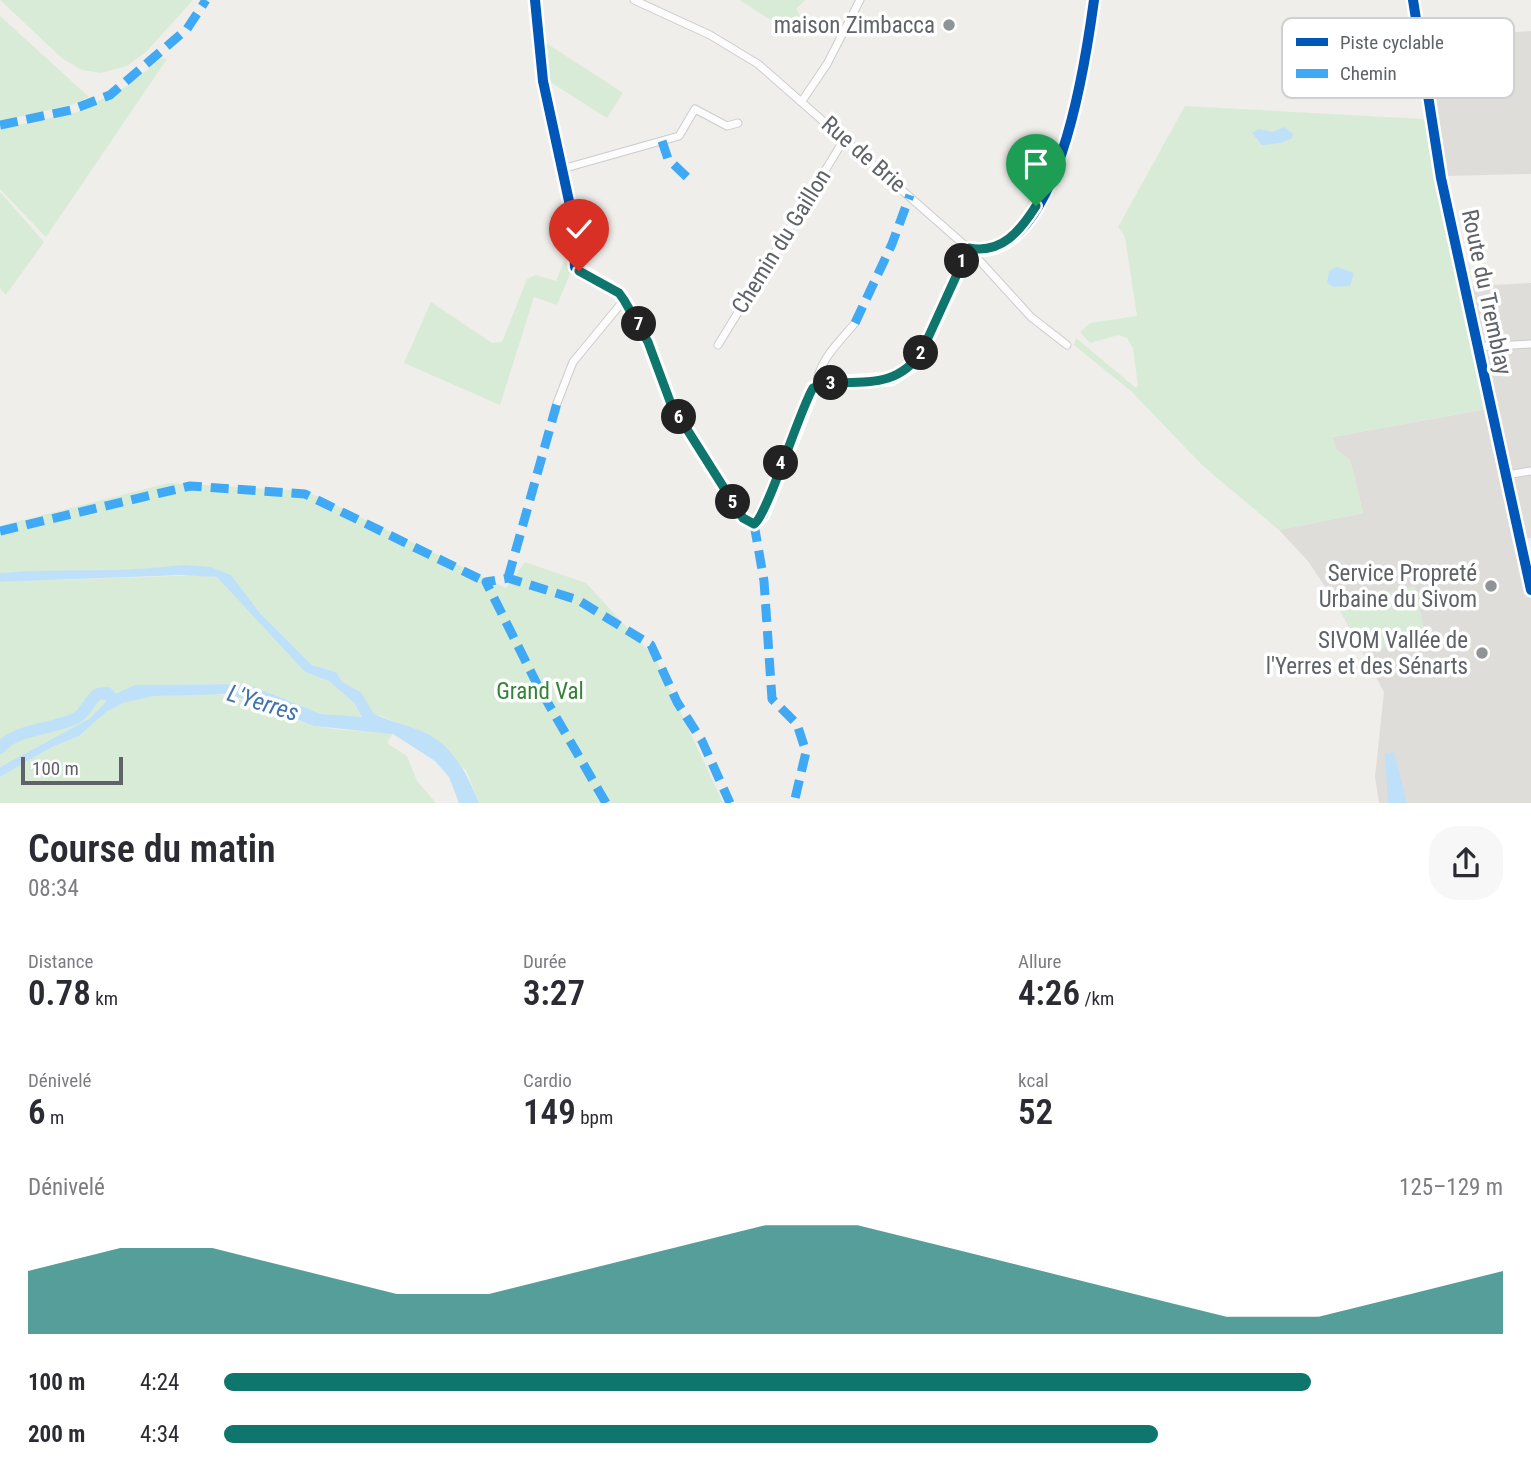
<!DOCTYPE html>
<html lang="fr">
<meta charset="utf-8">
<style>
:root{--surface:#fff;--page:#f7f7f7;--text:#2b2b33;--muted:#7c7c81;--accent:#0f766e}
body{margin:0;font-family:"Roboto Condensed",sans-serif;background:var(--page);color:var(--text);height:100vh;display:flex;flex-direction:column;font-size:26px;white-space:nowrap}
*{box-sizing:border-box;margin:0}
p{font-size:23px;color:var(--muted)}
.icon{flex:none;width:38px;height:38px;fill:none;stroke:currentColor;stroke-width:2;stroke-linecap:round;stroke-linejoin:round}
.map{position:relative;height:803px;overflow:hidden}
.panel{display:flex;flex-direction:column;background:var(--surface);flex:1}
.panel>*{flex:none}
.scale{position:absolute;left:21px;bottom:18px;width:102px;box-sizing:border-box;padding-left:7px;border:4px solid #5f6368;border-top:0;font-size:19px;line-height:24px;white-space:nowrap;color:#5f6368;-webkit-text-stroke:5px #fff;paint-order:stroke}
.pin{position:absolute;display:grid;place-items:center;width:60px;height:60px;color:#fff;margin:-72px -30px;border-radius:50% 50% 50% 0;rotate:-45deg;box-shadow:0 0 7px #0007}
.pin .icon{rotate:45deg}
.km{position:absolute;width:35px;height:35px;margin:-18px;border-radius:50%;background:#222;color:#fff;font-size:19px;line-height:35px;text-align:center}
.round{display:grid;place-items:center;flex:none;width:74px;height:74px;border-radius:28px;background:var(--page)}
.summary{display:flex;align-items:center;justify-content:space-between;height:119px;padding:0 28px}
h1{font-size:38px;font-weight:600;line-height:52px}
.metrics{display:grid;grid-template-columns:repeat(3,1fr);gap:10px;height:119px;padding:7px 28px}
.metrics div{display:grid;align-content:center}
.metrics b{font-size:35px;font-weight:600}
.metrics small{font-size:19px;font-weight:400}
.metrics p{font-size:19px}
.chart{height:196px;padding:14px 28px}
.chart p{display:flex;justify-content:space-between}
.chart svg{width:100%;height:126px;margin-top:7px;fill:var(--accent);opacity:.7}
ul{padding:0 28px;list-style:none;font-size:23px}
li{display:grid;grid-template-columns:112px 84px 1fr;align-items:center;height:52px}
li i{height:18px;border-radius:9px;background:var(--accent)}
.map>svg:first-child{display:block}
.industrial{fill:#dfddda}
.green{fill:#d8ebd6}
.water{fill:#bfe0f9}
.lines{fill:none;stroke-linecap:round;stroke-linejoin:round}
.river{stroke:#bfe0f9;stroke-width:12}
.minor-casing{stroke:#cbcccc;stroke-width:9}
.minor{stroke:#fdfcfc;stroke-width:7}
.quiet{stroke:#3fa9f5;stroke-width:9;stroke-dasharray:18 9;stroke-linecap:butt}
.cycleway-casing{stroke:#fff;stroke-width:15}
.cycleway{stroke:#0057b8;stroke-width:10}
.route-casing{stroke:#fff;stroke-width:14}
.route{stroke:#0f766e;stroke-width:9}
.poi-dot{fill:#919496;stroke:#fff;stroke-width:2.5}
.labels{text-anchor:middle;stroke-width:7;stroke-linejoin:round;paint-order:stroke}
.poi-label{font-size:23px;fill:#5f6368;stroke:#fff;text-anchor:end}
.street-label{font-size:23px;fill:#5f6368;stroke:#fff}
.park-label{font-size:23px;fill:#348238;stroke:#fff}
.water-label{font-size:24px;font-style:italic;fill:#4174aa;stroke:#fff}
.key{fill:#fff;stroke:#cfd0d2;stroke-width:2}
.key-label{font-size:19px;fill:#5f6368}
</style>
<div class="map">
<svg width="1531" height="803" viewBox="0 0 1531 803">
<rect width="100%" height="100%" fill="#efeeea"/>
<!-- industrial -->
<path class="industrial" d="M1531,31V174L1444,176L1422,39Z
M1531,283V538L1524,539L1472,286Z
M1487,409L1531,599V803H1379L1375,777L1384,692L1336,603L1308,561L1279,530L1363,513L1350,460L1336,449L1332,437Z"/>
<!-- green -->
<path class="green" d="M0,0H193L147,51L127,66L101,73L82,70L63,59Z
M739,0H805L796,9L802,19L794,27L784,28Z
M0,16L89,97L71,105L0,121Z
M543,41L623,93L607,118L547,80Z
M162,58L167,59L46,237L0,189V129L77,112L127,86Z
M1185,106L1423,119L1427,122L1487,409L1332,437L1336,449L1350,460L1363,513L1279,530L1203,466L1132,392L1074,345L1076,338L1136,388L1138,386L1133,348L1127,338L1118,335L1090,343L1080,332L1090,323L1137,316L1125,237L1118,227Z
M0,192L44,242L6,295L0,288Z
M564,261L572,269L557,305L534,297L500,405L404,363L431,302L492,343L502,342L527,279L536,275L556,281Z
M169,483L306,491L506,588L525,562L586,583L656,659L723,803H479L466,770L394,721L374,714L361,692L342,682L336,672L312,665L260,613L231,575L211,567L0,573V526Z
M204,575L217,577L227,585L305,672L329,681L354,703L362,718L321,714L247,684L135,685L103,705L89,719L0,767V582Z
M1415,586L1426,638L1364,652L1336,603Z
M204,693C246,695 272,714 312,725C337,732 367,730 393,733L387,743L407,756L417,781L436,803H0V777L52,747L79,736L106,712L123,703L154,696Z"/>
<!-- water -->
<path class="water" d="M1284,127L1293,134L1292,138L1281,143L1262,145L1252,133L1258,129L1273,132Z
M1337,267L1354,273L1350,286L1334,287L1327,283L1329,271Z
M182,565L211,567L231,575L260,613L312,665L336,672L342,682L361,692L374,714C389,721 406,725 421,731C453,744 467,774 479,803H459L449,777L435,761L393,734L314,726L230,694L154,696L123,703L106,712L79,736L52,747L0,777V767L89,719L113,695L135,685L247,684L321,714L362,717L354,703L329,681L305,672L217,577L181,575L0,582V573C61,568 121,573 182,565Z
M1394,752L1407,803H1388L1385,754Z"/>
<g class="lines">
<!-- river -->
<path class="river" d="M0,748C17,728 52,730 76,718C85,714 89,700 98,694L107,693L114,701"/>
<!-- minor casing -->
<g class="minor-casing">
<path id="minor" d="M535,0L543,81L572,215L575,267L619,293L624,300L648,342L671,404L747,523L754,524L763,515L813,388C821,382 830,383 839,383C875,382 901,383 922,351L969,249
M634,0L710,35L758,64L969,249L1031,317L1067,345
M1413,0L1441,178L1531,590
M802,101L827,64L860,0
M562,169L679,136L695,109L727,126L738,123
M970,249C1058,265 1086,59 1094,0
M718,345L845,138
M1477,347L1531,344
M817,385C817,362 841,340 855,323
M557,403L573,362L624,300
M1506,475L1531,471"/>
</g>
<!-- minor -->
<use href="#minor" class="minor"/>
<!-- quiet -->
<path class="quiet" d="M0,125L71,110L110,95L187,29L206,0
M662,141L668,159L690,180
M855,323L892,244L910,195
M754,524L764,581L772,699L797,724L806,752L794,803
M0,531L190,486L305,494L486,582
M508,578L557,403
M606,803L538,686L486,582L508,578L578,600L651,645L677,702L702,741L730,803"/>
<!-- cycleway casing -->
<g class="cycleway-casing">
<path id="cycleway" d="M535,0L543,81L572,215L575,267L619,293L624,300L648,342L671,404L743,518L754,524L763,515L813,388L826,383L891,379L913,365L922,351L969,249C1058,265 1086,59 1094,0
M1413,0L1441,178L1531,590"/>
</g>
<!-- cycleway -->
<use href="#cycleway" class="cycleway"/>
</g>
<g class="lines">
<!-- route casing -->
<g class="route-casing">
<path id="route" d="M579,271L619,293L624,300L648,342L671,404L743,518L754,524C767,517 799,411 813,388C821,383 830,383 839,383C875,382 901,383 922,351L969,248C1002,254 1020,231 1036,206"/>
</g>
<!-- route -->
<use href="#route" class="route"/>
</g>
<!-- markers -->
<g class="poi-dot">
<circle cx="949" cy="25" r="7"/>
<circle cx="1491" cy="586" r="7"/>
<circle cx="1482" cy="653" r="7"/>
</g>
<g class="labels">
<!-- poi labels -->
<g class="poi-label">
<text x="935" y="33">maison Zimbacca</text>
<text x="1477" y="581">Service Propreté<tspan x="1477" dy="26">Urbaine du Sivom</tspan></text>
<text x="1468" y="648">SIVOM Vallée de<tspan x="1468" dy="26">l'Yerres et des Sénarts</tspan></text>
</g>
<!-- street labels -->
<g class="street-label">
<text transform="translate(864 154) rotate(41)" y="8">Rue de Brie</text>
<text transform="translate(781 241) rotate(-58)" y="8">Chemin du Gaillon</text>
<text transform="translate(1487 292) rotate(78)" y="8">Route du Tremblay</text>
</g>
<!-- park labels -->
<g class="park-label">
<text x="540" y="699">Grand Val</text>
</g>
<!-- water labels -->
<g class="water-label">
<text transform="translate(263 703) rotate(17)" y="8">L'Yerres</text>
</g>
</g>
<!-- legend -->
<rect x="1282" y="18" width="232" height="80" rx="10" class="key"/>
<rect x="1296" y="38" width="32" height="8" fill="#0057b8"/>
<rect x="1296" y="69" width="32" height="9" fill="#3fa9f5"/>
<g class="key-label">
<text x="1340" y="49">Piste cyclable</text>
<text x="1340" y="80">Chemin</text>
</g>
</svg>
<div class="scale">100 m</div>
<div class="pin" style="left:1036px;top:206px;background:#1e9e55"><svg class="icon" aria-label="arrive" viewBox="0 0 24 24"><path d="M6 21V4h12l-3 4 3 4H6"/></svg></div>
<div class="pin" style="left:579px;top:271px;background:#d93025"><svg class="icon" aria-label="check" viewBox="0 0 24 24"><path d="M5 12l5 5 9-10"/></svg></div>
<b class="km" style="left:962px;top:261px">1</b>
<b class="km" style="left:921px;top:353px">2</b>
<b class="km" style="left:831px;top:383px">3</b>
<b class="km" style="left:781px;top:463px">4</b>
<b class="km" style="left:733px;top:502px">5</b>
<b class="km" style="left:679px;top:417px">6</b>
<b class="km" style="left:639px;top:324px">7</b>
</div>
<section class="panel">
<div class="summary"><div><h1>Course du matin</h1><p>08:34</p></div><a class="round"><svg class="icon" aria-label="share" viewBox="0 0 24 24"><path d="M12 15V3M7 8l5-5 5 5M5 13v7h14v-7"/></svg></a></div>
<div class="metrics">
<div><p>Distance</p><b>0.78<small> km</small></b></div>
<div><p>Durée</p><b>3:27</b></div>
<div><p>Allure</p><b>4:26<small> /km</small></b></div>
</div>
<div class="metrics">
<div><p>Dénivelé</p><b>6<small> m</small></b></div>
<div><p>Cardio</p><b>149<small> bpm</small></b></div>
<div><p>kcal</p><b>52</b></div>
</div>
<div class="chart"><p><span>Dénivelé</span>125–129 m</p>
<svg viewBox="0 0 160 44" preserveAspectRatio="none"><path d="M0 44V22L10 14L20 14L30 22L40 30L50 30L60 22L70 14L80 6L90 6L100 14L110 22L120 30L130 38L140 38L150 30L160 22V44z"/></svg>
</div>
<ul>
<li><b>100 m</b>4:24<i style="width:85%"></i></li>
<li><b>200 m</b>4:34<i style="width:73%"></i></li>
</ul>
</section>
